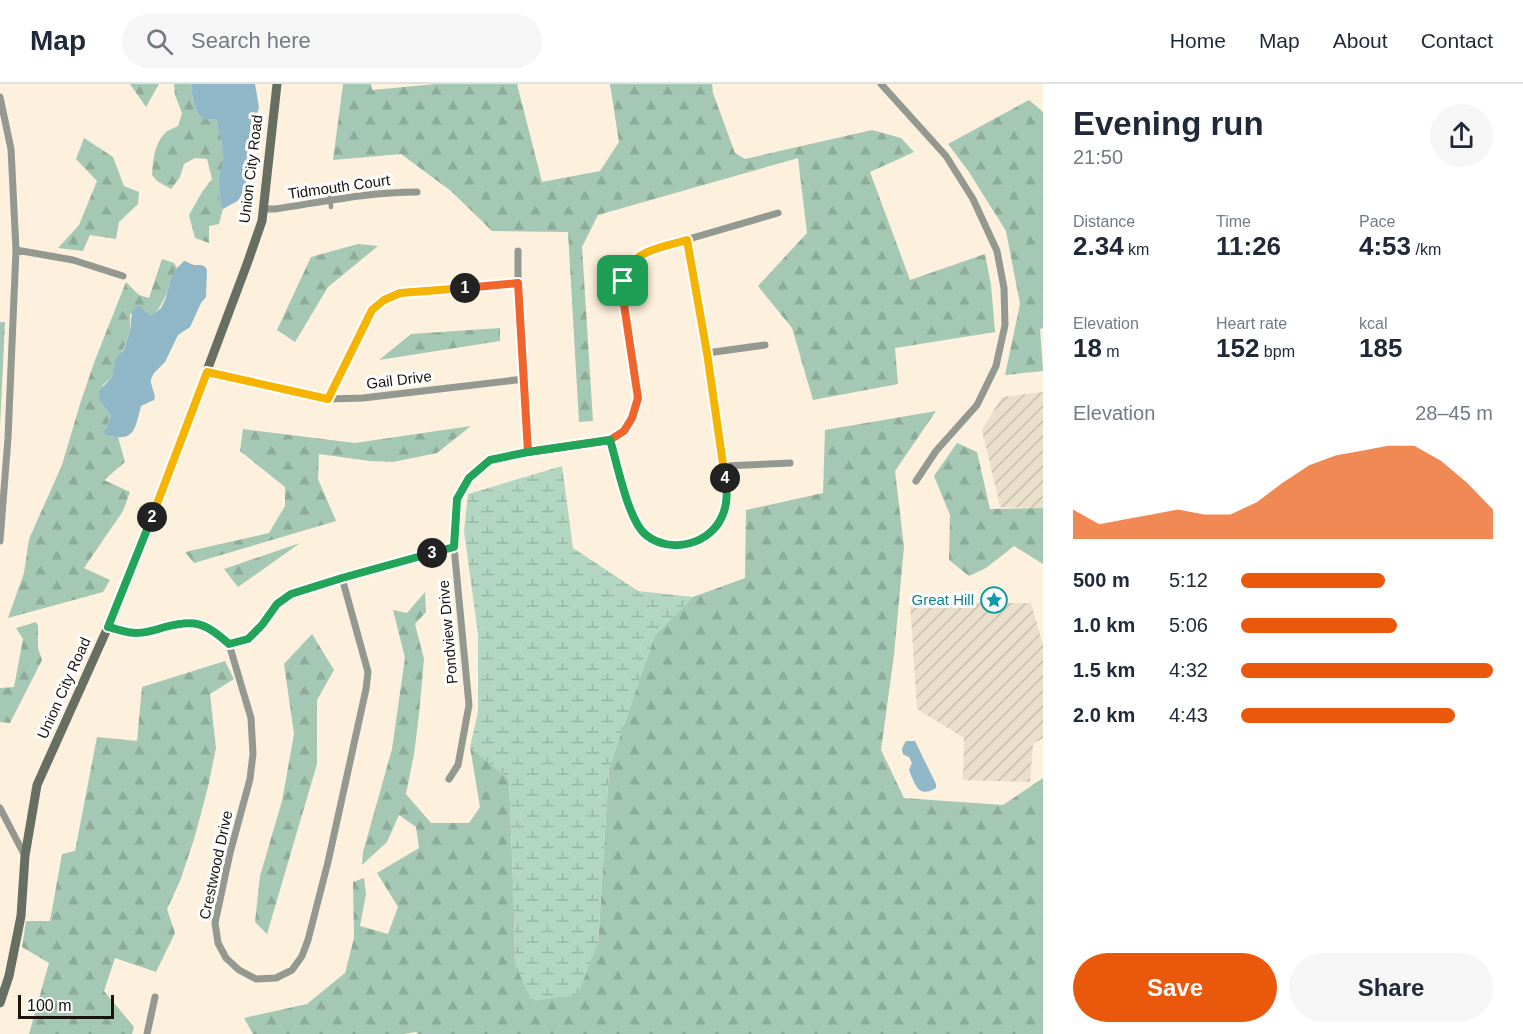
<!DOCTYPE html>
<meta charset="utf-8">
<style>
:root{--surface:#fff;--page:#f6f6f7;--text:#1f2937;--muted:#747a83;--line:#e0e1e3;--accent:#ea580c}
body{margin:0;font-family:Arial,sans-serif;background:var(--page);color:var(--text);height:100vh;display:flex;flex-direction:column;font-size:22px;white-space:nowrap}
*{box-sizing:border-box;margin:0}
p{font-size:20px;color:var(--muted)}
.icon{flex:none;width:33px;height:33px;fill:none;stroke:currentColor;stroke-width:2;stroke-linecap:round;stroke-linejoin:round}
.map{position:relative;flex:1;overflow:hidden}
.side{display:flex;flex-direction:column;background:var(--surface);width:480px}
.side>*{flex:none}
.scale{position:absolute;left:18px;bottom:15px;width:96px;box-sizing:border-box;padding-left:6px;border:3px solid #19150e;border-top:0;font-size:16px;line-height:21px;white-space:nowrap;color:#19150e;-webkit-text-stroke:4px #fff;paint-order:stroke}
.pin{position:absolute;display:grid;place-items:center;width:51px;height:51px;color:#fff;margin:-26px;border-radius:12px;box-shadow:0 3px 9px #0006}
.km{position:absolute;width:30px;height:30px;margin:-15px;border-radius:50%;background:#222;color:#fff;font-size:16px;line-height:30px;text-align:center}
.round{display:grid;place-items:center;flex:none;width:63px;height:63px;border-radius:32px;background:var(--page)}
.headline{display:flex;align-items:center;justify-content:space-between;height:102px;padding:0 30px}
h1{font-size:33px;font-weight:700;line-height:45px}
.stats{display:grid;grid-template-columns:repeat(3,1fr);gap:9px;height:102px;padding:6px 30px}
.stats div{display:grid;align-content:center}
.stats b{font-size:26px;font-weight:700}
.stats small{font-size:16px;font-weight:400}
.stats p{font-size:16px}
.chart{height:168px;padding:12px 30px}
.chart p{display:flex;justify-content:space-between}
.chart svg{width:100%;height:108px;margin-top:6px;fill:var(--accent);opacity:.7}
.action{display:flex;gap:12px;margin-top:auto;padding:12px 30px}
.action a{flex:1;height:69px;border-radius:36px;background:var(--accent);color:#fff;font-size:24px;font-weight:700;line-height:69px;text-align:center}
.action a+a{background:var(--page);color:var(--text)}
ul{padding:0 30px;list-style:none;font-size:20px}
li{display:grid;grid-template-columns:96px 72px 1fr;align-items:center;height:45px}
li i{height:15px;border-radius:8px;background:var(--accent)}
header{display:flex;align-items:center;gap:36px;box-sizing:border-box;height:84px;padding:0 30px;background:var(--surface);border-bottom:2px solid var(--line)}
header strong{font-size:28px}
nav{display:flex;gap:33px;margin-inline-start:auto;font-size:21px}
.search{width:420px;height:54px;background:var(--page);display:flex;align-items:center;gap:15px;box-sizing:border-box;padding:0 21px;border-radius:33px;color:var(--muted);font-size:22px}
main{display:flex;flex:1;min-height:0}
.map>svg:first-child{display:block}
.industrial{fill:url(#industrial-furrows)}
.forest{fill:url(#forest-firs)}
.wetland{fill:url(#wetland-marsh)}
.water{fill:#90b7c8}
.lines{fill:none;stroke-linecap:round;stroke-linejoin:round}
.pedestrian{stroke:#939991;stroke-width:4.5}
.minor{stroke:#939991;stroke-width:7}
.secondary{stroke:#676f63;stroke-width:9}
.split-1-casing{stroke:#fff;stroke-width:12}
.split-2-casing{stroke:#fff;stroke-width:12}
.split-3-casing{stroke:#fff;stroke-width:12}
.split-4-casing{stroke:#fff;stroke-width:12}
.split-5-casing{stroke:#fff;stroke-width:12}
.split-1{stroke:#f0652b;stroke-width:8}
.split-2{stroke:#f5b400;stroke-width:8}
.split-3{stroke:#22a559;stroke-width:8}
.split-4{stroke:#22a559;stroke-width:8}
.split-5{stroke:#f5b400;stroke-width:8}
.labels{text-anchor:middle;stroke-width:6;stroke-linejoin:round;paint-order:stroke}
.street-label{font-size:15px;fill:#19150e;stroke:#fff}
.culture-label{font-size:15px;fill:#0d838f;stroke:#fff;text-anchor:end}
</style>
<header>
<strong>Map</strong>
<div class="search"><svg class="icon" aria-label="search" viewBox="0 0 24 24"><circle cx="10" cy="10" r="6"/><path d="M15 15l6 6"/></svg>Search here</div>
<nav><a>Home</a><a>Map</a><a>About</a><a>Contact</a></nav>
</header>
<main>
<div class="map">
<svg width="1043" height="950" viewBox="0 0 1043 950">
<defs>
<pattern id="industrial-furrows" width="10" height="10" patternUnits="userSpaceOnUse" patternTransform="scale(1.5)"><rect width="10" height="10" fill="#eadfca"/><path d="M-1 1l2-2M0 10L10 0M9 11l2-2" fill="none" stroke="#c8beac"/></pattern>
<pattern id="forest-firs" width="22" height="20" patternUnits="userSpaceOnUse" patternTransform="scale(1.5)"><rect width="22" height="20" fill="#a4c8b3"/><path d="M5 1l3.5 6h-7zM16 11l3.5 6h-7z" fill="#8dab99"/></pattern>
<pattern id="wetland-marsh" width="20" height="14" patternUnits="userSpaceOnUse" patternTransform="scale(1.5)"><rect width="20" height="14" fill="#b2d6c1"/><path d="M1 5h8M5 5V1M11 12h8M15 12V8" fill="none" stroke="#98b7a5"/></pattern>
</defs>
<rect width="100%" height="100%" fill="#fdf0dc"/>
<!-- industrial -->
<path class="industrial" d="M1043,308V424L1000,423L982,346L1002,313Z
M910,518L1031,519L1043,561V654L1033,660L1030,698L963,696L964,654L917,625Z"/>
<!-- forest -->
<path class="forest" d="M130,0H159L146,23Z
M174,0H192C191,9 194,34 206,35C210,36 213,35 216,35C221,50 224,63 223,78C222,93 215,111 223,125L219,140L209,142V159L195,154L189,131L202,108L212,95L207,75L195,74L184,80L180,93L171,105L157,97L152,91C153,77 154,60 165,49C168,46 174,44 178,42L182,29L175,11Z
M343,0H371L372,6L436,0H517L542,98L600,87L619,58L610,0H712L713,9L735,69L745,75L872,46L901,54L914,68L870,88L910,196L985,170L991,201L995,248L895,264L898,300L813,316L792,244L758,202L807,149L798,74L598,131L582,163L593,337L579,338L568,148L492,147L451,107L401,70L333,76Z
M1029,16L1043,28V244L1040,245L1043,287L1005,291L1020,220L1006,147L969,88L948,60Z
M84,54L113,73L124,102L139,108L138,120L119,138L116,155L90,151L83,167L58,164L79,141L97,97L76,75Z
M358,160L378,162L328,203L295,258L277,246L311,173Z
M162,175L174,179L177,184C166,204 168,217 151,233L146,227L130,230V248L112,293L103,301L100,317L111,332L105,345L112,353H118L125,378L104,396L130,408L123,427L84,484L110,496L103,508L8,534L24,489L29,455L62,381L80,320L95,276L126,198L139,211L149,214Z
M0,238H5L0,343Z
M500,244V257L379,276L411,250Z
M936,327L895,387L904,463L894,571L881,666L904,714L1003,721L1043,694V950H418L416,948L404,950H253L244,934L307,920L345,889L354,854L353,798L364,794L366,810L360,842L388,850L398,823L377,789L419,764L416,743L399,731L387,758L362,781L363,768L392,665L405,574L393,526L407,529L425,508L426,528L415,540L424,575L419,630L414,670L406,710L431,739H469L480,723L470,663L509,695L514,823L515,881L598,859L609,684L655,551L693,513L745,494L746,426L823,409L825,346Z
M471,342L437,369L393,378L370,377L319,370L318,395L336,437L194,479L185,468L269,449L285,422V403L240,367L243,345L355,359Z
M957,359L977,368L990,425L1043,424V480L1014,462L986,484L969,492L949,476L950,431L934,392Z
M300,459L238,503L224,485Z
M36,538L38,542V564L42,576L10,639L0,638V604L14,603L23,555L16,544Z
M312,550L334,586L317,616V680L267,850L255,838L260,792L282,717L294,650L284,580Z
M225,577L234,595L210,610L216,664L208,703L195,752L180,797L167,825L175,849L156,888L115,874L104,907L134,943L132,950H29L49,879L22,863L26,837H50L62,770L75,767L97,653L137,657L142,603Z"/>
<!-- wetland -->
<path class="wetland" d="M562,382L573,464L638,507L693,513L655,551L609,684L598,859L578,911L532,917L515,881L514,823L509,695L470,663L478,628V550L464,447L468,410Z"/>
<!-- water -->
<path class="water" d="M192,0H255L259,23L251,54L249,93L239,116L223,125C218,117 219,102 220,92C220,87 223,83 223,78C224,63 220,50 216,35C213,35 210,36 206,35C194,34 191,9 192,0Z
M184,177C187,177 188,179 191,180C198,183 203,178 207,186L206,213L201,219L190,243L178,251L165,278L154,289L151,295V299L155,313L154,316L141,322C135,345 135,359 106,351L104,348L111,332L100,317L99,307L112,293L114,286L115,276L123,267L130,248L132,227L137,222H140L151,232L161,224L165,216L171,195L177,184Z
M906,657H915L936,700V704C918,715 915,700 909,686L912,679L909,673L904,671C900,666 903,662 906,657Z"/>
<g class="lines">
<!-- pedestrian -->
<path class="pedestrian" d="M330,110L331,123"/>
<!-- minor -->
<path class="minor" d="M881,0L946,72L973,115L997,167L1004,204L1005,241L996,282L977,321L936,367L916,397
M0,13L11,65L16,166L8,354L0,457
M264,125H275C322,118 369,108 417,108
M16,166L73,176L123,192
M518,167V199L528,368
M707,269L765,261
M207,288L328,315L363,314L524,295
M328,315L372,226L384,216L400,209L518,199
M610,356C616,378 629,437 645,450C652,456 671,462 680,462C684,462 689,459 693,458C715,451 722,434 728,413L707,269L687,156
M724,382L790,379
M108,543L136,549L155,546L179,539L199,540L215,547L229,560L251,634L253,670L250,695L230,769L215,839L218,859L226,874L239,886L256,895L276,894L292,886L302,872L308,856L328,778L366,605L368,588L342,494
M229,560L248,555L262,541L277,520L291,510L342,494L454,463
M449,695L458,681L469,621L454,463L457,415L469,394L490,376L528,368L610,356L624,347L632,334L638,313L623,214V197L628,184L638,172L651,166L778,129
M0,724L25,772
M147,950L155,913"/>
<!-- secondary -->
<path class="secondary" d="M0,919L9,892L21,832L25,772L37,701L108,543L149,441L247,180L262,137L277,0"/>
</g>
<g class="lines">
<!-- split-1 casing -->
<g class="split-1-casing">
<path id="split-1" d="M465,204L518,199L528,368L610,356L624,347L632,334L638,314L623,214V197"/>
</g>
<!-- split-2 casing -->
<g class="split-2-casing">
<path id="split-2" d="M152,433L207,288L328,315L372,226L384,216L400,209L465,204"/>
</g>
<!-- split-3 casing -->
<g class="split-3-casing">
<path id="split-3" d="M152,433L108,543C117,545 128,549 136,549C146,549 156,546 165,543C195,535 206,539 229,560L248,555L262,541L277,520L291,510L342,494L432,469"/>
</g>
<!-- split-4 casing -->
<g class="split-4-casing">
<path id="split-4" d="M432,469L454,463L457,415L469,394L490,376L528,368L610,356C617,378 628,437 646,451C671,471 712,460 723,430C728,418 727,407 725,394"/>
</g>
<!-- split-5 casing -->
<g class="split-5-casing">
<path id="split-5" d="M623,197C624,193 626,187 628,184C639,165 668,162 687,156L707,269L725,394"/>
</g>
<!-- split-1 -->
<use href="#split-1" class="split-1"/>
<!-- split-2 -->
<use href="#split-2" class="split-2"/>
<!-- split-3 -->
<use href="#split-3" class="split-3"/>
<!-- split-4 -->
<use href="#split-4" class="split-4"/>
<!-- split-5 -->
<use href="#split-5" class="split-5"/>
</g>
<!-- icons -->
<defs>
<g id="sight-ring" transform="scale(1.35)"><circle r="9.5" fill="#fff" stroke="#0f9aa8" stroke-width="1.5"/><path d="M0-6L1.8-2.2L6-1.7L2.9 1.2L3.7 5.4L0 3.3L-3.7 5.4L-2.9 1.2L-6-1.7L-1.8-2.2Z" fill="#0f9aa8"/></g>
</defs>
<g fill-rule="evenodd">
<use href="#sight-ring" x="994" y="516"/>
</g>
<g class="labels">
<!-- street labels -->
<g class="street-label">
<text transform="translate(251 85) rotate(-83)" y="5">Union City Road</text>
<text transform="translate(339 103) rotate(-8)" y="5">Tidmouth Court</text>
<text transform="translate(399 296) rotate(-7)" y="5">Gail Drive</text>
<text transform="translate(448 548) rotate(-95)" y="5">Pondview Drive</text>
<text transform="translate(64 604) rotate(-66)" y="5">Union City Road</text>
<text transform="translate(216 781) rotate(-78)" y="5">Crestwood Drive</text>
</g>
<!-- culture labels -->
<g class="culture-label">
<text x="974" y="521">Great Hill</text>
</g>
</g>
</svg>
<div class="scale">100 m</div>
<div class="pin" style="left:623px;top:197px;background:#1e9e55"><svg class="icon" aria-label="arrive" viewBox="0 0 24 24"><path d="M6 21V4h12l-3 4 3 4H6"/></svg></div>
<b class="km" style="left:465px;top:204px">1</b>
<b class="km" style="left:152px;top:433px">2</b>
<b class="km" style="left:432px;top:469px">3</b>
<b class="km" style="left:725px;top:394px">4</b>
</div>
<section class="side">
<div class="headline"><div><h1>Evening run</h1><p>21:50</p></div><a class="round"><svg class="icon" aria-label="share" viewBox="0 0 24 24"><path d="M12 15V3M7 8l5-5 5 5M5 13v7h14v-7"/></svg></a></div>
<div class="stats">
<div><p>Distance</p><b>2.34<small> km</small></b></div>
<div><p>Time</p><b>11:26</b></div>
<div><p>Pace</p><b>4:53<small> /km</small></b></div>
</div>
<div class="stats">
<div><p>Elevation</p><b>18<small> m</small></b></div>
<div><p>Heart rate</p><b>152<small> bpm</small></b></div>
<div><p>kcal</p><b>185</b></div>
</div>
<div class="chart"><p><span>Elevation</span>28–45 m</p>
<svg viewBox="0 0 160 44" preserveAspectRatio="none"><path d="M0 44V32L10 38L20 36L30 34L40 32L50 34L60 34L70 29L80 21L90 14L100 10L110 8L120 6L130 6L140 12L150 21L160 32V44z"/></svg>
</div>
<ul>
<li><b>500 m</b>5:12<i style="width:57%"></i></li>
<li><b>1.0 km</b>5:06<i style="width:62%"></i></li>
<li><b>1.5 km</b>4:32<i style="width:100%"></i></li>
<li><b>2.0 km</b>4:43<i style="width:85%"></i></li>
</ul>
<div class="action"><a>Save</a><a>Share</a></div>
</section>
</main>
